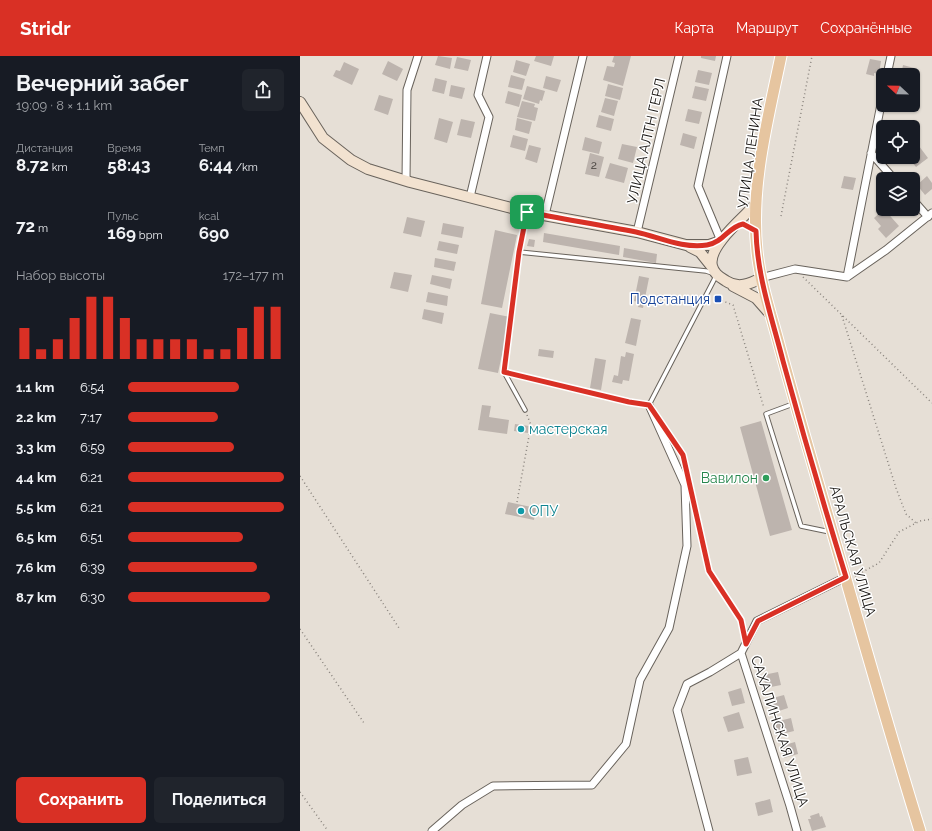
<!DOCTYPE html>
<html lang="ru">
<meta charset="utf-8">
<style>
:root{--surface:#171b24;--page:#20242c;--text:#f1f3f6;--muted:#9ea1a6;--accent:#d93025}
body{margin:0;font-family:Raleway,sans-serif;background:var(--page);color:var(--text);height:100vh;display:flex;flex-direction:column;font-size:15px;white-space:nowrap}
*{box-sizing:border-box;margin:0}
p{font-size:13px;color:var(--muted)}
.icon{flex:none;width:22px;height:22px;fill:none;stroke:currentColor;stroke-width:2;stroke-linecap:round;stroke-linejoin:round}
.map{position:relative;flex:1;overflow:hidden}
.panel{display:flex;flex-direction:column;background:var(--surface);width:300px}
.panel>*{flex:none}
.needle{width:26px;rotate:292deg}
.fabs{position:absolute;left:576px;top:12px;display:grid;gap:8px}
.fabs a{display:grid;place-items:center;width:44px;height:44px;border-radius:6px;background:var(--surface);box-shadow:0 1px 3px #0004;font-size:20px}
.pin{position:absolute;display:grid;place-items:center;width:34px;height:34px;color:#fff;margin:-17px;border-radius:8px;box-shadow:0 2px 6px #0006}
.round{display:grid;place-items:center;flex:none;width:42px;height:42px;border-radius:6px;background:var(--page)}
.headline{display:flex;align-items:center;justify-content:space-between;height:68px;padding:0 16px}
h1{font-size:22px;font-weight:700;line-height:30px}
.metrics{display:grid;grid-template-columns:repeat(3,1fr);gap:6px;height:68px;padding:4px 16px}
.metrics div{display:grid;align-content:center}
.metrics b{font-size:17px;font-weight:700}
.metrics small{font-size:11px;font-weight:400}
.metrics p{font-size:11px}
.chart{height:112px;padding:8px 16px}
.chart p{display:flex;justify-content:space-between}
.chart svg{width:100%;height:72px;margin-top:4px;stroke:var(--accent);stroke-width:6}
.primary-button{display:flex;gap:8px;margin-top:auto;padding:8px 16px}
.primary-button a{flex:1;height:46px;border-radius:6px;background:var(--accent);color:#fff;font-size:16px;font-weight:700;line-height:46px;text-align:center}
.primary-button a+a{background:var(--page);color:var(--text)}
ul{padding:0 16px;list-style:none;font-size:13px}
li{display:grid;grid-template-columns:64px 48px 1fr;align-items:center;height:30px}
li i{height:10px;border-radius:5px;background:var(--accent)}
header{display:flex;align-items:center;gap:24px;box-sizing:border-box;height:56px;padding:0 20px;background:var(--accent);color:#fff}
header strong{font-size:19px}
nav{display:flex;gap:22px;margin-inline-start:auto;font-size:14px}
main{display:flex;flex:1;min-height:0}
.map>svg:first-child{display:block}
.building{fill:#bdb4ae}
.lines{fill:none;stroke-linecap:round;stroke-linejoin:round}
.lane-casing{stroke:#69635c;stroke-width:5.5}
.street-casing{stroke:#69635c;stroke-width:9}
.secondary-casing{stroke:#69635c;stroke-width:12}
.primary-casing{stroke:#fff;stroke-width:13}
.path{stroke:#8a847e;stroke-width:1.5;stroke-dasharray:1 3;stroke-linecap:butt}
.lane{stroke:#fff;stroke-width:3.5}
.street{stroke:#fff;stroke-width:7}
.secondary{stroke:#f2e2d0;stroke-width:10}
.primary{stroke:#e6c5a0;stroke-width:11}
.route-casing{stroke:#fff;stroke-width:8}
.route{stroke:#d93025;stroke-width:5}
.transit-dot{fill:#1a4fb4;stroke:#fff;stroke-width:1.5}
.culture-dot{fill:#0f9aa8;stroke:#fff;stroke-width:1.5}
.leisure-dot{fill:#2e9e5b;stroke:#fff;stroke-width:1.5}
.labels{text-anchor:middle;stroke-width:3;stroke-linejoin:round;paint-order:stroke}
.number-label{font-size:12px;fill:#3e3935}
.street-label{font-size:14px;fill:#13100d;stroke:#fff}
.transit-label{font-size:14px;fill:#164399;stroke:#fff;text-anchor:end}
.culture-label{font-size:14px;fill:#0d838f;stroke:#fff;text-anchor:start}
.leisure-label{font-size:14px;fill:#27864d;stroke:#fff;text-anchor:end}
</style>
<header>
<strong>Stridr</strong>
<nav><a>Карта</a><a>Маршрут</a><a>Сохранённые</a></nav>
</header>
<main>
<section class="panel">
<div class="headline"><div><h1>Вечерний забег</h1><p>19:09 · 8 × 1.1 km</p></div><a class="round"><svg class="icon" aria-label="share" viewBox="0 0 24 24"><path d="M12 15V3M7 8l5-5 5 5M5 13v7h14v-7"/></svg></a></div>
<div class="metrics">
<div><p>Дистанция</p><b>8.72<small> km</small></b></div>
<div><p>Время</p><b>58:43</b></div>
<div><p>Темп</p><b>6:44<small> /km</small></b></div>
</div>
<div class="metrics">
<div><b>72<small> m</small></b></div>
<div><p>Пульс</p><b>169<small> bpm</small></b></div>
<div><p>kcal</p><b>690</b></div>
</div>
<div class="chart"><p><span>Набор высоты</span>172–177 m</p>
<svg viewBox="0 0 160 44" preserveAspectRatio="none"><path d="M5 44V25M15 44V38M25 44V32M35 44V19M45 44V6M55 44V6M65 44V19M75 44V32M85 44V32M95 44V32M105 44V32M115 44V38M125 44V38M135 44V25M145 44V12M155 44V12"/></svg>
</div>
<ul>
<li><b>1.1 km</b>6:54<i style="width:71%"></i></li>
<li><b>2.2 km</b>7:17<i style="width:58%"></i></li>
<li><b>3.3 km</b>6:59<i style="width:68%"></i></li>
<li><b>4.4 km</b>6:21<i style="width:100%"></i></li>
<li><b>5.5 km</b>6:21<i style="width:100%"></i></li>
<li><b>6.5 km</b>6:51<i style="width:74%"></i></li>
<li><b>7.6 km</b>6:39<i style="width:83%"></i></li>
<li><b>8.7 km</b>6:30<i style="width:91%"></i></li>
</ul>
<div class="primary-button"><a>Сохранить</a><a>Поделиться</a></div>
</section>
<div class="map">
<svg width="632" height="775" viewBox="0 0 632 775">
<rect width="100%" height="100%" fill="#e6dfd6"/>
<!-- building -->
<path class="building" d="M138,0L152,2L150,13L135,9Z
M236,0H254L251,10L234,5Z
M314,0H331L323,30L303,24L307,10L314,11L315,7L312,6Z
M401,0H416L415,5L401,2Z
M157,1L171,4L168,15L154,12Z
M570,3L581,5L579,18L574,17V20L566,18Z
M216,4L230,8L226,20L213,16Z
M88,5L103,13L97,25L82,18Z
M44,6L59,13L52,29L33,20L36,14L40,15Z
M603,9L614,12L613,19H601Z
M398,14L412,17L409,29L395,26Z
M211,19L225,23L222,34L208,31Z
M246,20L261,24L257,36L243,32Z
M135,22L147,25L144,38L132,35Z
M308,28L323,32L320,44L305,40Z
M151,29L165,32L162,43L149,40Z
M227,30L245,35L242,45L240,44L239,48L223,43Z
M395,30L409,33L406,45L392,42Z
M208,35L222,39L219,51L205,47Z
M79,39L93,43L88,59L74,54Z
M305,42L318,45L314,60L301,56Z
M222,45L235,48L234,51L238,52L235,65L217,61Z
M388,53L402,56L399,68L385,65Z
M299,59L314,63L311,75L296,71Z
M139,62L153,66L147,87L134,83Z
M217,62L232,66L229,78L215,74Z
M161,63L175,66L171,82L157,79Z
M383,77L397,81L394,93L380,89Z
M213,79L228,83L225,95L210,91Z
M285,81L302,86L299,98L282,94Z
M322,88L337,91L333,107L318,103Z
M229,89L241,92L237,107L225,103Z
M619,90L628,102L616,111L608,101H613V95Z
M290,97L304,101L299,121L285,118Z
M310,107L328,112L324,127L305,122Z
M544,120L556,122L553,134L541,132Z
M627,120L632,127V133L625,139L617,129Z
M584,153L599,170L586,182L578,173L581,170L574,162Z
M107,161L125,165L121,181L103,177Z
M143,167L164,171L162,182L141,178Z
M195,174L217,179L202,252L181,248Z
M244,177L320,190L319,199L243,186Z
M229,183L235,184L234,191L227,190Z
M139,185L159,189L157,198L137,194Z
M324,192L357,198L356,207L323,201Z
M135,202L156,206L154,215L134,211Z
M94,216L112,219L108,236L90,232Z
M132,219L152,223L150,233L130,228Z
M339,220L349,222L343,252L338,251L339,246L334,245Z
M128,236L148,240L147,250L126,246Z
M124,253L144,257L142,268L122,263Z
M190,257L210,261L198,317L178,313Z
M331,262L341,264L336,290L325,287Z
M239,293L254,295L253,302L238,300Z
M326,296L334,298L329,325L323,324L322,328L312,326L314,319L318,320L321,300L325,301Z
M295,302L306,304L301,334L290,332Z
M182,349L191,350L189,361L209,364L207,378L178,374Z
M461,365L492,474L470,480L440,371Z
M215,368L229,370L228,377L214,375Z
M208,446L236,452L234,464L205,458Z
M478,616L481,629L466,632L463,619Z
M441,632L445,647L432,650L428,636Z
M484,639L488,652L473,657L469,643Z
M439,656L444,672L428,676L423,661Z
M491,662L494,675L478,679L475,666Z
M495,686L498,698L484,702L481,690Z
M448,701L452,717L437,720L434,704Z
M470,743L473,756L458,760L455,747Z
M519,757L520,761L522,760L526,771L512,775L508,763H511L510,760Z"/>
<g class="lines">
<!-- lane casing -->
<g class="lane-casing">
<path id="lane" d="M219,196L406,215L412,217
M204,316L329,346L349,349L416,220
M493,348L466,358L501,470L530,476
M225,354L204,316L219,196L227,158"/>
</g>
<!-- street casing -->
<g class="street-casing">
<path id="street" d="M587,19L591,0
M571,97L594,123
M106,125L107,34L118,0
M170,141L189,61L178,39L187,0
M613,144L628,161
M245,159L283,0
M337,176L379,0
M421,185L398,130L427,0
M547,221L583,38
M461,222L495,213L547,221L586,194L632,157
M132,775L162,749L193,730L292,729L326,688L340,624L369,572L387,490L385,429L349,349
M409,775L377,654L387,628L410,616L441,597
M497,775L490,750L441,597L457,565L546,521"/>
</g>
<!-- secondary casing -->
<g class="secondary-casing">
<path id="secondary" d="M0,46L23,82L51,104L68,113L110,126L227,156L337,176L386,189H409L421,185
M455,149C443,162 407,191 412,210C414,218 420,221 426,225C438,233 450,228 461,222
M390,191L400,196L412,211
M433,230L456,242L471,259"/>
</g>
<!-- primary casing -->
<g class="primary-casing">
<path id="primary" d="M481,0C468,63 450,129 457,195C460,224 469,252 477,281C489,326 502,371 515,416C550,536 583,656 620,775"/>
</g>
<!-- path -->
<path class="path" d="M481,160L512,0
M503,221L632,347
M418,243L433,249L464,352
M542,260L596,432L606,458L616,467
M375,387L383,399L386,411
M0,420L99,572
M217,446L231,369L227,359
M394,446L409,515L441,564L443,576
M555,520L579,507L599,476L620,465L632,463
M0,573L64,667
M0,736L28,775"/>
<!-- lane -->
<use href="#lane" class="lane"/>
<!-- street -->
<use href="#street" class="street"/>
<!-- secondary -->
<use href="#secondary" class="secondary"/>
<!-- primary -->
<use href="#primary" class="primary"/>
</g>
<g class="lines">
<!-- route casing -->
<g class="route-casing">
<path id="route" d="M227,156C263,163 300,169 336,176C359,181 383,193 407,189C424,186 428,171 443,168L456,175C457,220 472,262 483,305C503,378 524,450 546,521L458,565L446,588L441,564L409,515L383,399L349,349L329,346L204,316L219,196Z"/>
</g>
<!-- route -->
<use href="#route" class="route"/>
</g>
<!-- markers -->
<rect class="transit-dot" x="414" y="239" width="8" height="8" rx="2"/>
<g class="culture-dot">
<circle cx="221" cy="373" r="4"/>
<circle cx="221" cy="455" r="4"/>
</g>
<circle class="leisure-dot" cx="466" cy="422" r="4"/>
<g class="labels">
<!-- number labels -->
<g class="number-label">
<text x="294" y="113">2</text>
</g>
<!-- street labels -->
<g class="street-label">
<text transform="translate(346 85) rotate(-77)" y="5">УЛИЦА АЛТН ГЕРЛ</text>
<text transform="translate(450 97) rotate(-82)" y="5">УЛИЦА ЛЕНИНА</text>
<text transform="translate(553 495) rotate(74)" y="5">АРАЛЬСКАЯ УЛИЦА</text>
<text transform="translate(480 675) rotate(72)" y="5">САХАЛИНСКАЯ УЛИЦА</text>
</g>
<!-- transit labels -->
<g class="transit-label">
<text x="410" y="248">Подстанция</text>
</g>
<!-- culture labels -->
<g class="culture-label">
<text x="229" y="378">мастерская</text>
<text x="229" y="460">ОПУ</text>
</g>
<!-- leisure labels -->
<g class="leisure-label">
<text x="458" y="427">Вавилон</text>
</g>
</g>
</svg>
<div class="fabs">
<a><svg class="needle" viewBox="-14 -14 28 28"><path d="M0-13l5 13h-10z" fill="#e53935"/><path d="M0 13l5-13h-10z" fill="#9ea1a6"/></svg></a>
<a><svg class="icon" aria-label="locate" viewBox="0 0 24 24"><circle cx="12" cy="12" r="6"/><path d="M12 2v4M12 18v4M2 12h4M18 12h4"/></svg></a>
<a><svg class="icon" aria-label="layers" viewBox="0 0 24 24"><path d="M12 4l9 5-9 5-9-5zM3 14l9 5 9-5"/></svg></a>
</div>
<div class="pin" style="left:227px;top:156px;background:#1e9e55"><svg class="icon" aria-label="arrive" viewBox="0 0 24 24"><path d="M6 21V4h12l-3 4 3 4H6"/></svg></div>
</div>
</main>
